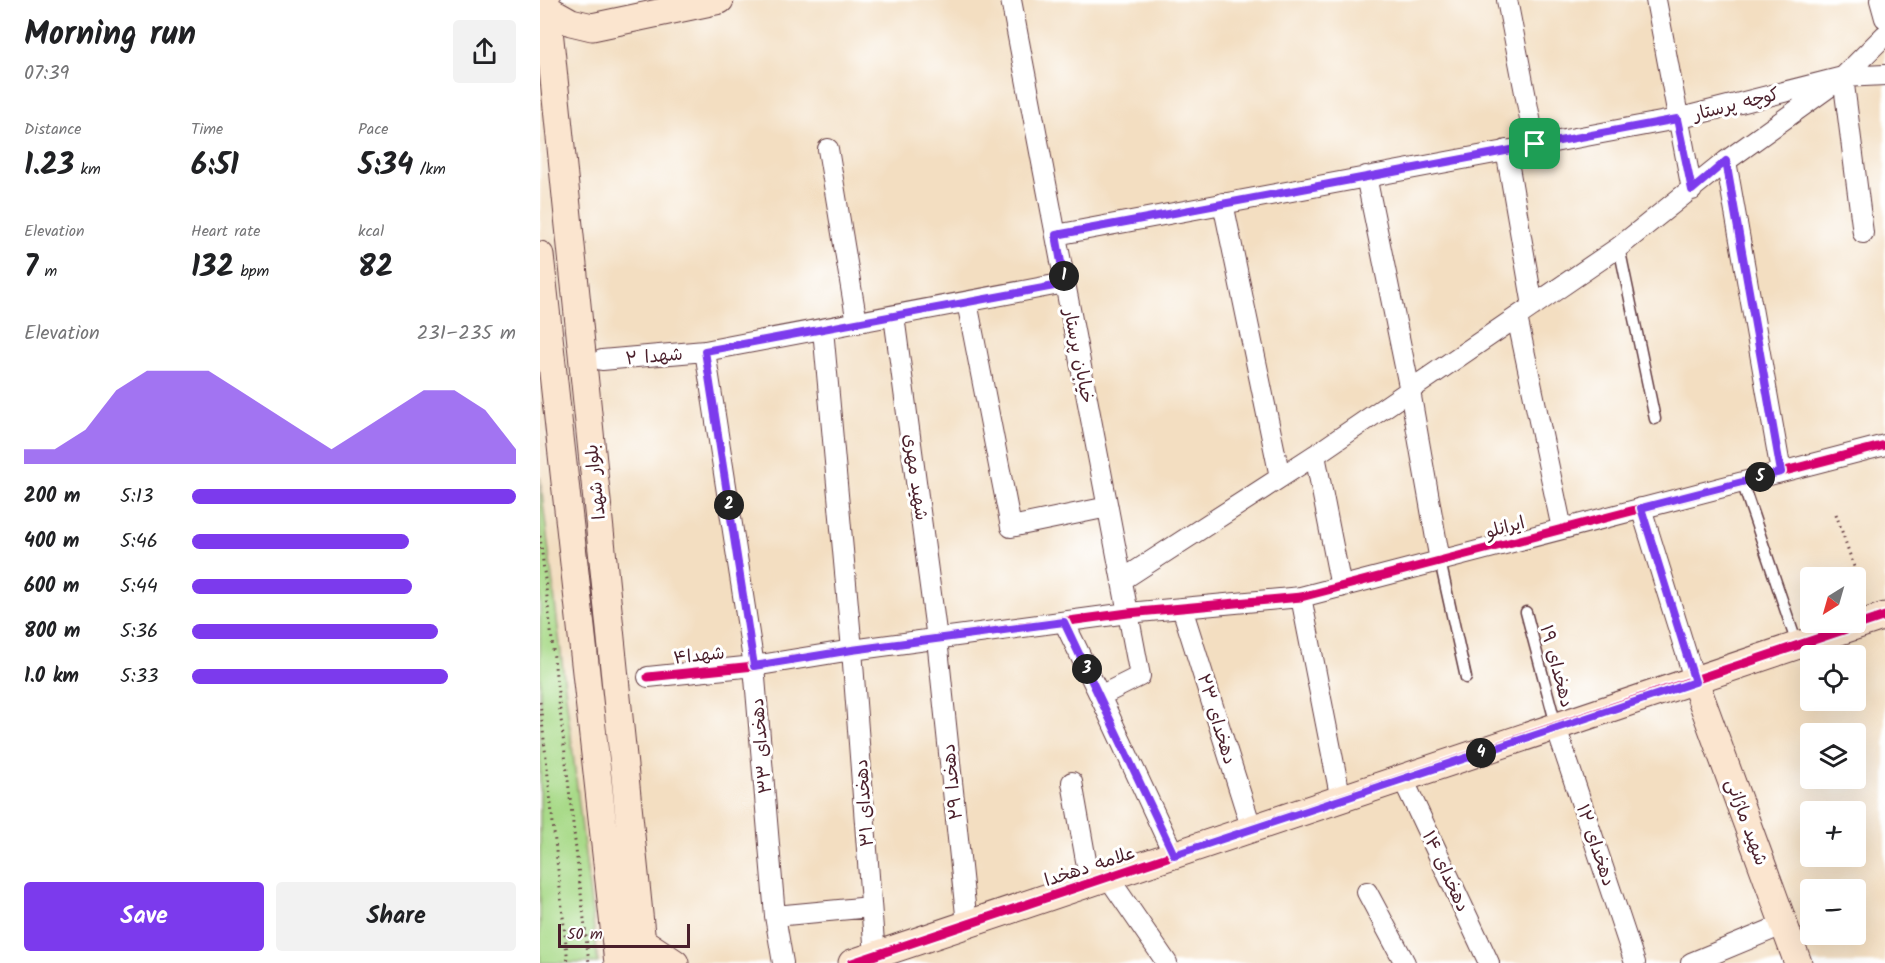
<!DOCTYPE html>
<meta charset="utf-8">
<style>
:root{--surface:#fff;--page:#f2f2f2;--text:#202124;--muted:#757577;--accent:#7c3aed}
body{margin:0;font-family:Kalam,"Playpen Sans Arabic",sans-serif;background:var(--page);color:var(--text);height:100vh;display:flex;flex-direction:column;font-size:22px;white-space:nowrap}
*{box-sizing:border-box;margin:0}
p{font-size:20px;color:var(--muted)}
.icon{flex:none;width:33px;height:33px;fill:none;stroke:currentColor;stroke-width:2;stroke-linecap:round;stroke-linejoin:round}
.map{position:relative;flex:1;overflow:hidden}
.details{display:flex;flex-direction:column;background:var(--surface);width:540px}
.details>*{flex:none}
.needle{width:39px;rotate:217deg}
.tools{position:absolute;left:1260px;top:567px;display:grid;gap:12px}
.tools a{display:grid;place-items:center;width:66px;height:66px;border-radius:6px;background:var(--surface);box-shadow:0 6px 24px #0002;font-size:30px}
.scale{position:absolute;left:18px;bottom:15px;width:132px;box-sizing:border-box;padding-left:6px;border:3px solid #4a1f2b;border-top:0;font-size:16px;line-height:21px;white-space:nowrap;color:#4a1f2b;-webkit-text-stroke:4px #fff;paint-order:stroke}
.pin{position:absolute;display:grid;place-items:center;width:51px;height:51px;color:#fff;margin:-26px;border-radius:12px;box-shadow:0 3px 9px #0006}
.km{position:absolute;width:30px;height:30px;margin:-15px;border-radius:50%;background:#222;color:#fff;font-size:16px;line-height:30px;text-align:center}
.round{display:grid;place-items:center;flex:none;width:63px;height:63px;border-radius:6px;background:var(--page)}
.head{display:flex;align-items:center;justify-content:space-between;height:102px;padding:0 24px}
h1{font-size:33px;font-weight:600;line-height:45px}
.figures{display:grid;grid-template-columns:repeat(3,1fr);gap:9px;height:102px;padding:6px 24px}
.figures div{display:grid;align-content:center}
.figures b{font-size:30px;font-weight:600}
.figures small{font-size:16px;font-weight:400}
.figures p{font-size:16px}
.chart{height:168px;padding:12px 24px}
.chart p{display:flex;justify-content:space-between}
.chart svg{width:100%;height:108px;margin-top:6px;fill:var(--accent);opacity:.7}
.button{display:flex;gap:12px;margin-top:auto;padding:12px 24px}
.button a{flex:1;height:69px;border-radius:6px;background:var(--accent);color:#fff;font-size:24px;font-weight:600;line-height:69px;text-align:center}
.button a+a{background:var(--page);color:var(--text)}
ul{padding:0 24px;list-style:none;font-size:20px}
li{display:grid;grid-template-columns:96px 72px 1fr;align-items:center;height:45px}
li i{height:15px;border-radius:8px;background:var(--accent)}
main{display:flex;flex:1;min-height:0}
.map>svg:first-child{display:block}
.green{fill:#a9da89;stroke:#7a7c5a;stroke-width:1.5}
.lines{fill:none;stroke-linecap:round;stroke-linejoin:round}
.lane-casing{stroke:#633c42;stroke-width:13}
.street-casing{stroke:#633c42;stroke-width:22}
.secondary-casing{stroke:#633c42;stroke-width:29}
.path{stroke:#633c42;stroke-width:3;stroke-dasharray:1.5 4.5;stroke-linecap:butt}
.lane{stroke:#fff;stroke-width:10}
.street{stroke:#fff;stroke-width:20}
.secondary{stroke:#fbe5cf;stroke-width:27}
.cycleway-casing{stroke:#fff;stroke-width:13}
.cycleway{stroke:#d6006c;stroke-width:9}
.route-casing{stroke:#fff;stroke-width:12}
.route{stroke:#7c3aed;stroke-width:8}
.labels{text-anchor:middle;stroke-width:6;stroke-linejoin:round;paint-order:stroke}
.street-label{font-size:18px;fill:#4a1f2b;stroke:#fff}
</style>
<main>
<section class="details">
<div class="head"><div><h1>Morning run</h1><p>07:39</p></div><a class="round"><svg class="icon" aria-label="share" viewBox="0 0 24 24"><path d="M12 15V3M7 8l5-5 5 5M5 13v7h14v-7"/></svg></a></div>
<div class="figures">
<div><p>Distance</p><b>1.23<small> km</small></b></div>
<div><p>Time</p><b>6:51</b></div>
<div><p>Pace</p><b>5:34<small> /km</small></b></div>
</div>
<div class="figures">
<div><p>Elevation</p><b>7<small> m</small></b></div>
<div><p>Heart rate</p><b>132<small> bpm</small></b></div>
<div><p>kcal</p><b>82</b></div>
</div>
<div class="chart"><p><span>Elevation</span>231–235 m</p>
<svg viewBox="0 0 160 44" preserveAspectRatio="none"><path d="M0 44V38L10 38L20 30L30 14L40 6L50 6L60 6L70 14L80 22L90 30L100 38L110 30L120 22L130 14L140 14L150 22L160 38V44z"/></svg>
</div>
<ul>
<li><b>200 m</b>5:13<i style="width:100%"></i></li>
<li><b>400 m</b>5:46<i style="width:67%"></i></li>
<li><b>600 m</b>5:44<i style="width:68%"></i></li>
<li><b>800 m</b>5:36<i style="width:76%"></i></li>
<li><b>1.0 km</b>5:33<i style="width:79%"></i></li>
</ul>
<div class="button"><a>Save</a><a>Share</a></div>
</section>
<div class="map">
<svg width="1345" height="963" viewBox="0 0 1345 963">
<rect width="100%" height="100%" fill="#fff"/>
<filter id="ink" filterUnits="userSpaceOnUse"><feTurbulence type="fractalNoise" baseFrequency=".0167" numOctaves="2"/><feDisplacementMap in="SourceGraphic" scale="12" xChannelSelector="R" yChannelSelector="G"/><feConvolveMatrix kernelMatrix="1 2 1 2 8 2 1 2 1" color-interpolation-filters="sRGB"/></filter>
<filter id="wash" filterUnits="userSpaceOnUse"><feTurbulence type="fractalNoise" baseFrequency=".008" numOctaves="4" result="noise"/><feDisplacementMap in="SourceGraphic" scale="24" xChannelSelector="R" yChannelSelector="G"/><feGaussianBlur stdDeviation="1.35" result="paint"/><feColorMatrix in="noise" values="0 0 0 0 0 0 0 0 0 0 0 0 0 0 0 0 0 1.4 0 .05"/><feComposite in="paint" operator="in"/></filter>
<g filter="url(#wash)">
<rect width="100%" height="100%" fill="#f3dec1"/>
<!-- green -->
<path class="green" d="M0,477L58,963H0Z"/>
</g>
<g filter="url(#ink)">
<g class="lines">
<!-- lane casing -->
<g class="lane-casing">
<path id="lane" d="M1079,247L1115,419
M1202,482L1257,644
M900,561L926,678
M986,612L1016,725"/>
</g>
<!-- street casing -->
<g class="street-casing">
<path id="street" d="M471,0L600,676L560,696L634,855
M967,0L995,144
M1116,0L1152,190
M1340,0L1345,18
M1303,77L1323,233
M288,149L317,323
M966,150L993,306
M1186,161L1241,472
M826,176L870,391L900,561
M683,203L740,477
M516,235L1137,119L1303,77L1345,75
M427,302L471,527L568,507
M354,316L397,639L427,924
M977,317L1022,529
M283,329L312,650L335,956L338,963
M165,351L214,666L235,916L243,963
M62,360L165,351L525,283
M775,455L801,587
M1101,508L1155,682
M582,580L775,455L1079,247L1186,161L1303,77L1345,35
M761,597L801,800
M642,608L712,830
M524,622L560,696
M108,677L214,666L312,650L588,613L761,597L1345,445
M1016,727L1095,963
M863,779L949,963
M532,782L550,883
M568,877L627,963
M827,892L865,963
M235,916L331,907
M1151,963L1245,924"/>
</g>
<!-- secondary casing -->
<g class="secondary-casing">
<path id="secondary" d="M6,0L104,963
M6,8L31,22L52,27L180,0
M0,255L78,963
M1155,682L1258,963
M102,941L135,963
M312,963L1345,616"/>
</g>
<!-- path -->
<path class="path" d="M1296,514L1325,599
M0,536L49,963
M0,702L28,963"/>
<!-- lane -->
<use href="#lane" class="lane"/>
<!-- street -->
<use href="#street" class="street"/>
<!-- secondary -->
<use href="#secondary" class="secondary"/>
<!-- cycleway casing -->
<g class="cycleway-casing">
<path id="cycleway" d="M108,677L214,666L312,650L588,613L761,597L1345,445
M312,963L1345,616"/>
</g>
<!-- cycleway -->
<use href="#cycleway" class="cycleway"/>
</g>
</g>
<g class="lines" filter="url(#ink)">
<!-- route casing -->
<g class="route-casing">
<path id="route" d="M1137,119L1152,190L1186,161L1241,472L1101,508L1155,682L634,855L524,622L312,650L214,666L165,351L525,284L516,235Z"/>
</g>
<!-- route -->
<use href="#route" class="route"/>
</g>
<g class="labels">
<!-- street labels -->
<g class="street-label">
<text transform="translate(1196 104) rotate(-14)" y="6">کوچه پرستار</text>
<text transform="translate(114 356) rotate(-5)" y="6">شهدا ۲</text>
<text transform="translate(539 356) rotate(79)" y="6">خیابان پرستار</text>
<text transform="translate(376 477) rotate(82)" y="6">شهید مهری</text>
<text transform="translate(55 482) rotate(-96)" y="6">بلوار شهدا</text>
<text transform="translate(965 527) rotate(-15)" y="6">ایرانلو</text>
<text transform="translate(159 655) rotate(-6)" y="6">شهدا۴</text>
<text transform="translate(1017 666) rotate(75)" y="6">دهخدای ۱۹</text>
<text transform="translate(677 719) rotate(73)" y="6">دهخدای ۲۳</text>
<text transform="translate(221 746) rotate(-95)" y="6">دهخدای ۳۳</text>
<text transform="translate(412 782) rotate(-96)" y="6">دهخدا ۲۹</text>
<text transform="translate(324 803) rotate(-94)" y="6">دهخدای ۳۱</text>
<text transform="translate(1207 822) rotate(70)" y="6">شهید ماژانی</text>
<text transform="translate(1056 845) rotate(71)" y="6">دهخدای ۱۲</text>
<text transform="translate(550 866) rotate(-18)" y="6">علامه دهخدا</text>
<text transform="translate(906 871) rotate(65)" y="6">دهخدای ۱۴</text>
</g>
</g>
</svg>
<div class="tools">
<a><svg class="needle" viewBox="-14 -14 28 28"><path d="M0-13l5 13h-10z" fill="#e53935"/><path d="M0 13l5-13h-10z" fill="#757577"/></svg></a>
<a><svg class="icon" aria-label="locate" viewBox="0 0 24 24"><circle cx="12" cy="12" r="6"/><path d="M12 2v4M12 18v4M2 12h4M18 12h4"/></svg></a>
<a><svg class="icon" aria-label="layers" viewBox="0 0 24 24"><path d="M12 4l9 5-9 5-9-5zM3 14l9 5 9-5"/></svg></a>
<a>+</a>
<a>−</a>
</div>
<div class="scale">50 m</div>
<div class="pin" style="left:995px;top:144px;background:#1e9e55"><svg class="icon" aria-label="arrive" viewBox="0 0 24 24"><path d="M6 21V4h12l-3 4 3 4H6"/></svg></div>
<b class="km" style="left:524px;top:276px">1</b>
<b class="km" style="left:189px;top:505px">2</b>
<b class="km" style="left:547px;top:669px">3</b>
<b class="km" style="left:941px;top:753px">4</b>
<b class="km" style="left:1220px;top:477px">5</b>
</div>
</main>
